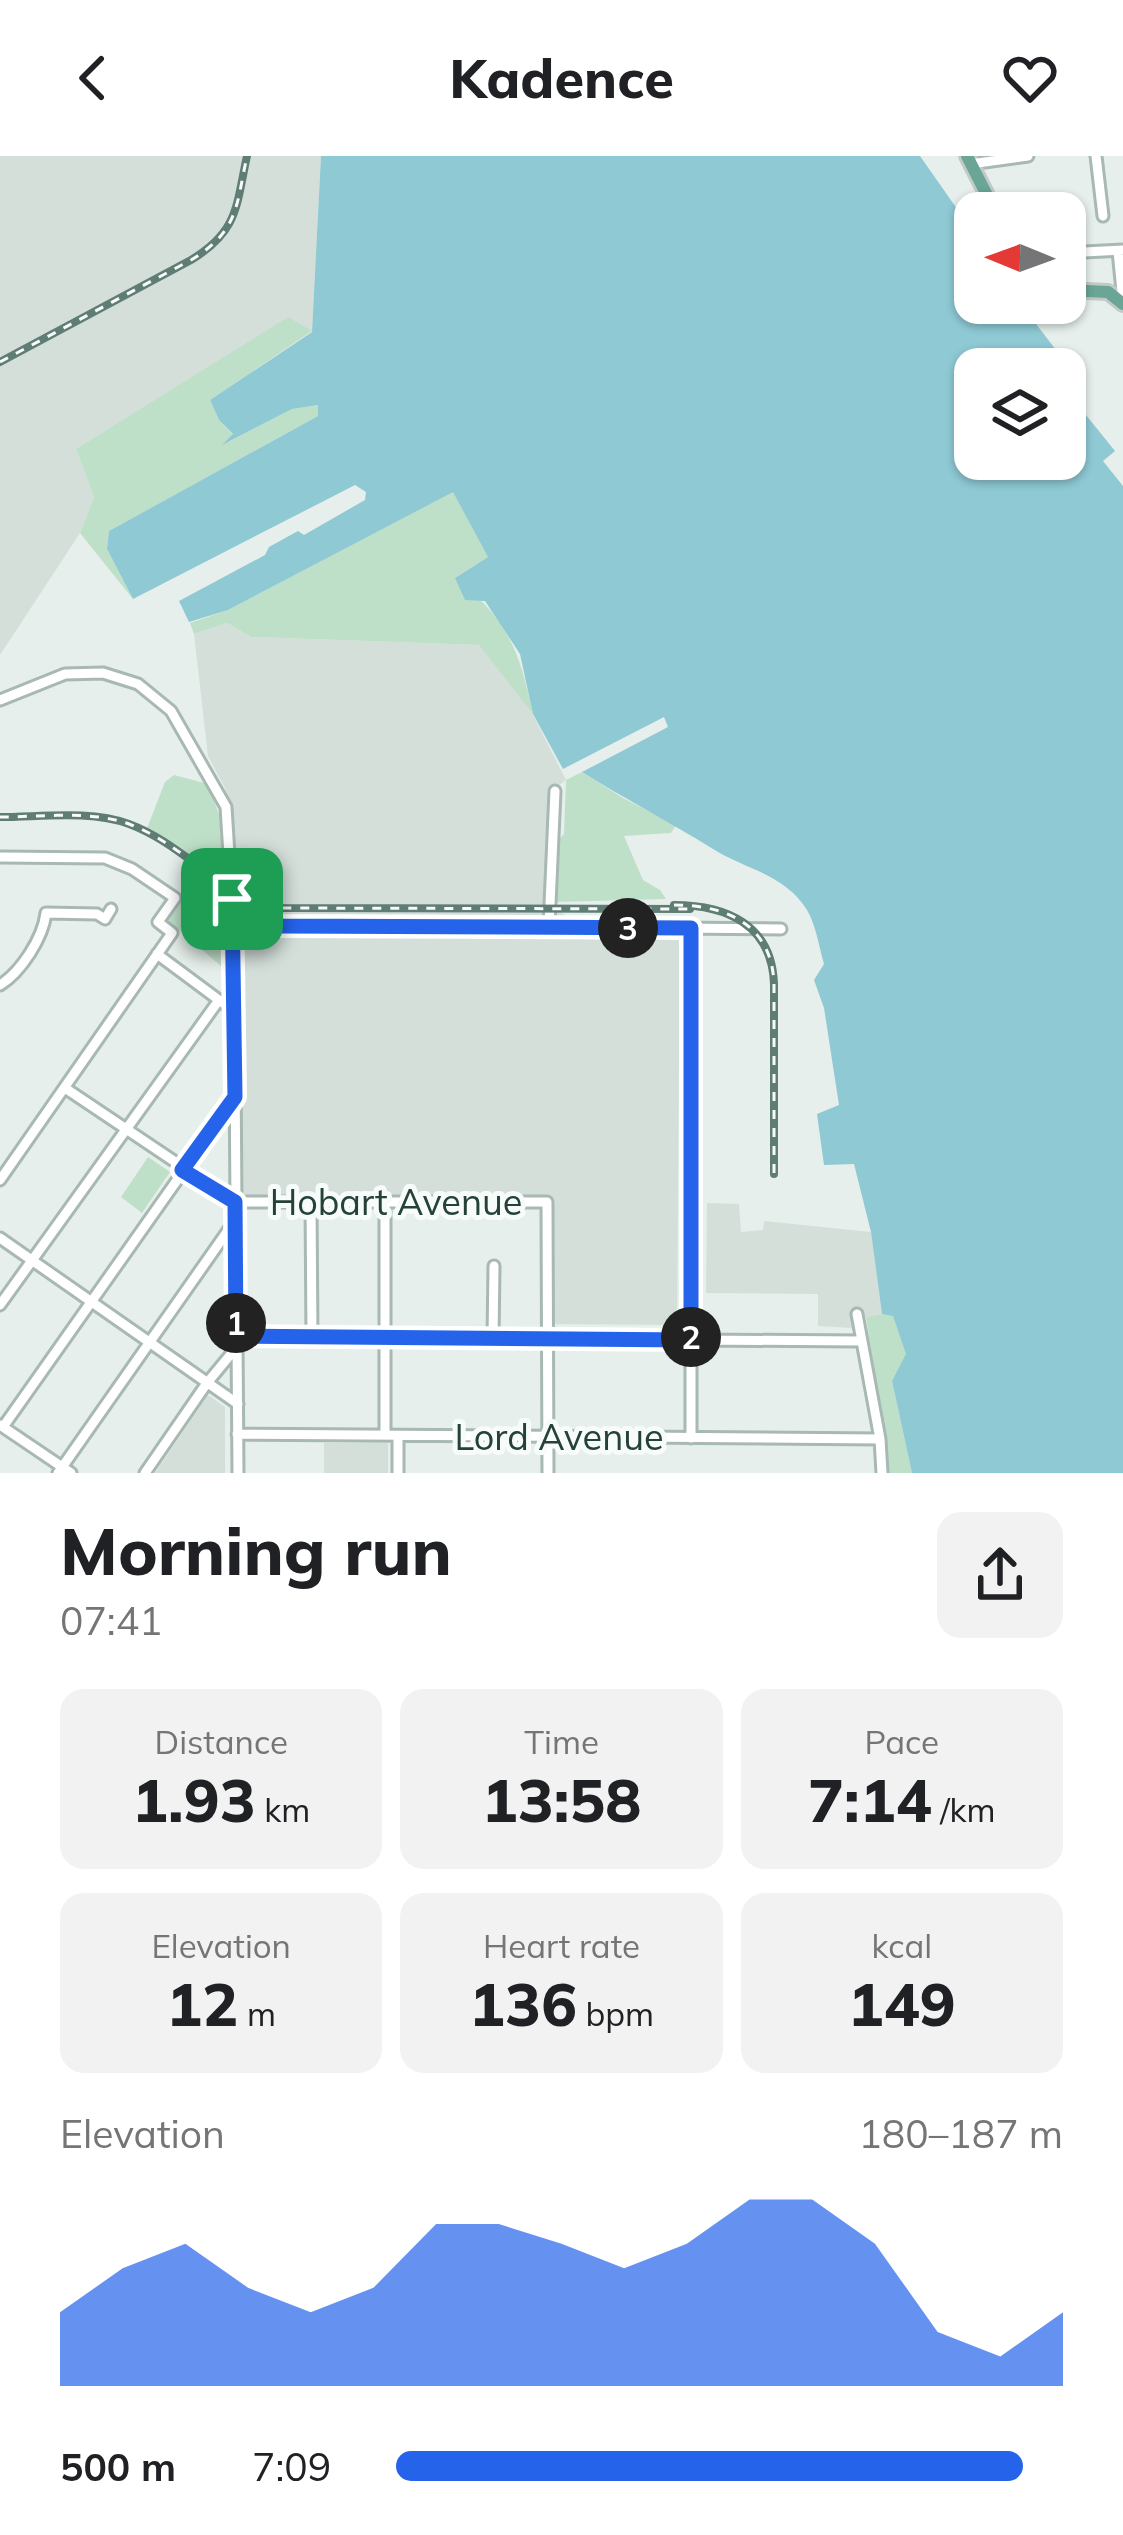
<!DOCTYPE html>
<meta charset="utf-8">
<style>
:root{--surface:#fff;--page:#f2f2f2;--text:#202124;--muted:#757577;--accent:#2563eb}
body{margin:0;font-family:Mulish,sans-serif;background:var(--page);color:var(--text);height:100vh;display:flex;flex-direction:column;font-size:45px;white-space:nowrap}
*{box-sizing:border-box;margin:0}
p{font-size:39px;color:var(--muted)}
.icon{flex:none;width:66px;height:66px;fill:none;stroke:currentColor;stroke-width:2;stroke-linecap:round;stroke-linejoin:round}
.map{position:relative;height:1317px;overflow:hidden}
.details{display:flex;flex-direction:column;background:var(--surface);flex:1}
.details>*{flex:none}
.needle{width:78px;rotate:271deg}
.buttons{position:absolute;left:954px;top:36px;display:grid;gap:24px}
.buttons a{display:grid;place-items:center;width:132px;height:132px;border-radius:24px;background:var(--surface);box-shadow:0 3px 9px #0004;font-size:60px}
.pin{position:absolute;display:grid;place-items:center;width:102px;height:102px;color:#fff;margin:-51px;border-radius:24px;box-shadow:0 6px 18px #0006}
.km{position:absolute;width:60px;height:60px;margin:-30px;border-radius:50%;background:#222;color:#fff;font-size:33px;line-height:60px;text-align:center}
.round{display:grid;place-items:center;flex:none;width:126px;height:126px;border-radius:24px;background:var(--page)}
.overview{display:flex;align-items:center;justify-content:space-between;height:204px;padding:0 60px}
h1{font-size:66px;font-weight:800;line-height:90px}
.figures{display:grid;grid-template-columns:repeat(3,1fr);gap:18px;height:204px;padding:12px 60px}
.figures div{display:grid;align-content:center;border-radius:24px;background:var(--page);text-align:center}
.figures b{font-size:60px;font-weight:800}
.figures small{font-size:33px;font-weight:400}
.figures p{font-size:33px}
.chart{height:336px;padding:24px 60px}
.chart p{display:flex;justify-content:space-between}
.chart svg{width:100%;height:216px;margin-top:12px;fill:var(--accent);opacity:.7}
ul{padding:0 60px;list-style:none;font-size:39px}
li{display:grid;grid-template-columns:192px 144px 1fr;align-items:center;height:90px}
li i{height:30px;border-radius:15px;background:var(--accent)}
header{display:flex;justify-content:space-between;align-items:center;height:156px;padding:0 60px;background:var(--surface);font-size:54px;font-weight:800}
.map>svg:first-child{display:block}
.built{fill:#d4dfda}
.green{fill:#bfe0c8}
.water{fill:#8ec9d4}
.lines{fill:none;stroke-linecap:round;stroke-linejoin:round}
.minor-casing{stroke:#a8b8b2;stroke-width:15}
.major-casing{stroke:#c2cac8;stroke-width:18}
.minor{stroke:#fff;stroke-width:9}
.major{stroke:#6aa596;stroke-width:12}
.rail-casing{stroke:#5f7d75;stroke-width:8}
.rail{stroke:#f7fbf9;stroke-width:3;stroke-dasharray:9;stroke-linecap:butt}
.route-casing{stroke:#fff;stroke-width:24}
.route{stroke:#2563eb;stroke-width:15}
.labels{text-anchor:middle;stroke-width:10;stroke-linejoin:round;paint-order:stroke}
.street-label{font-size:36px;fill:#24423a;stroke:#f7fbf9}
</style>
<header><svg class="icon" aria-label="back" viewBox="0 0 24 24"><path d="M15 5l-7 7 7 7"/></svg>Kadence<svg class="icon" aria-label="heart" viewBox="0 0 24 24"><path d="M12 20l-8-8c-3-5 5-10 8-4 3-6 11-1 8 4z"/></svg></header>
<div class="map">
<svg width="1123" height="1317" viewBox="0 0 1123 1317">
<rect width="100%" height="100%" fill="#e6efeb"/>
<!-- built -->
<path class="built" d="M0,0H321L312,176L288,162L76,293L94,341L80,377L0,499Z
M227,467L251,481L480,489L530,553L566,624L551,636L544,745L580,769L680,771L677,1169L549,1168L548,1046L235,1045L238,841L233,664L225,632L208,600L194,478Z
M707,1047L739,1048L741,1076L763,1074L764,1065L871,1076L882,1158L866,1161L851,1172L818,1170V1138L706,1137Z
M208,1239L225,1251V1317H155Z
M324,1287H388V1317H324Z"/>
<!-- green -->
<path class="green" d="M288,161L312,175L210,244L219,264L233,279L228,286L292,253L318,249V260L109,375L107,393L133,443L80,377L94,341L76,293Z
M453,335L488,401L455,422C508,463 519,494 533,558L479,489L251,481L227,467L194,478L190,467L228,454Z
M582,616L623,642L676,669L671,677L624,680L643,724L660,734L666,743L554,746L557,686L564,678L566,624Z
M174,619L208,628L221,664V810L168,765L201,714L146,675L165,626Z
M148,1001L170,1016L142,1057L121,1041Z
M882,1158L893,1159L907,1199L892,1225L912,1317H889L866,1161Z"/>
<!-- water -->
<path class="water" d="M321,0H920L974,77L968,81L975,90V147H1020L1066,207L1059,213H975V303H1065V233L1115,295L1103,305L1123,330V1317H912L892,1225L906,1198L893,1160L882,1158L871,1076L854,1008L824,1009L817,958L839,949L824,852L814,824L824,808C819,791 816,769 807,754C784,718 747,714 713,693C670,666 625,643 582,616L668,571L664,561L563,613L533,558L520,498L485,445L465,444L455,422L488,401L453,336L228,454L189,466L179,445L265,399L269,391L298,375L304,379L365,344L366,336L355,329L133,443L107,393L109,375L318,260V249L292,253L222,289L233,278L219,264L210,244L312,176Z"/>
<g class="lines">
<!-- minor casing -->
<g class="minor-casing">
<path id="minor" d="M1096,0L1103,60
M970,8L1028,0
M1118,95L1123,145
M1065,97L1123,94
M0,544L65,518L103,517L138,528L171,555L226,651L234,778L238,1317
M0,701L105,702L132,713L175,742L158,766L172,777L0,1024
M232,743L250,759L282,769L781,773
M549,771L555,635
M157,798L235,856
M0,829C21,816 43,782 46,757L97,758L105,763L111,753
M65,932L235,1046H547L548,1317
M311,1046L312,1181
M385,1046V1279
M0,1082L238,1248
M0,1149L219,844
M857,1158L880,1283L882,1317
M236,1181L861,1185
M493,1183L494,1110
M0,1269L71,1317
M3,1271L235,942
M237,1278L880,1283
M691,1282V772
M58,1317L236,1063
M145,1317L207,1227L236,1192
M398,1317V1280"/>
</g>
<!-- major casing -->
<g class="major-casing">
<path id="major" d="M967,0L996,57
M1065,134L1108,136L1123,148"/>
</g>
<!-- minor -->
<use href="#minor" class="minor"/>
<!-- major -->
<use href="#major" class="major"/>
<!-- rail casing -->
<g class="rail-casing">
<path id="rail" d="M0,206L191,104C239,75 236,50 247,0
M0,661C41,661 90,654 129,668C186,689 221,742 283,752L690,753
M674,749C727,749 772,769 774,828V1018"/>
</g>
<!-- rail -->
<use href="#rail" class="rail"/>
</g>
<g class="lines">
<!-- route casing -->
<g class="route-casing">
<path id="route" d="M232,743L250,759L282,770L691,772V1184L236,1180L235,1046L182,1014L235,941Z"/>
</g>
<!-- route -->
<use href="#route" class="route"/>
</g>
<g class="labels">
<!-- street labels -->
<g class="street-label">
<text x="396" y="1059">Hobart Avenue</text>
<text x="559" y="1294">Lord Avenue</text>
</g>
</g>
</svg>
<div class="buttons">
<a><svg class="needle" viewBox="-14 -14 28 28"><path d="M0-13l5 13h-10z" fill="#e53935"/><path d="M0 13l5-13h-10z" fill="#757577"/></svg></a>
<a><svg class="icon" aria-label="layers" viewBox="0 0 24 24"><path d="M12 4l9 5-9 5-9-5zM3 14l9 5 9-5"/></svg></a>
</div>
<div class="pin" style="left:232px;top:743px;background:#1e9e55"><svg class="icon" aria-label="arrive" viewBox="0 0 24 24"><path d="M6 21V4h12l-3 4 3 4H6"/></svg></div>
<b class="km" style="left:236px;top:1167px">1</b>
<b class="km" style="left:691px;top:1181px">2</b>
<b class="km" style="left:628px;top:772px">3</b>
</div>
<section class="details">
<div class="overview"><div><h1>Morning run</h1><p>07:41</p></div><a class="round"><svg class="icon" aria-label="share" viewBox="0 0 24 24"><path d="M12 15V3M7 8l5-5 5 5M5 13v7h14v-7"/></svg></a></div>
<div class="figures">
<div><p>Distance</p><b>1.93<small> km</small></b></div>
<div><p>Time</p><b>13:58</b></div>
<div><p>Pace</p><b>7:14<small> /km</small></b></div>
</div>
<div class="figures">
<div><p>Elevation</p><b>12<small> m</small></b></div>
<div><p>Heart rate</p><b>136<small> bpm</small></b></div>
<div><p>kcal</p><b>149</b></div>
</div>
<div class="chart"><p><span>Elevation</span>180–187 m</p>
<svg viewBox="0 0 160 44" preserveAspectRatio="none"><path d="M0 44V29L10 20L20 15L30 24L40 29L50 24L60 11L70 11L80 15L90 20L100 15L110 6L120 6L130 15L140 33L150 38L160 29V44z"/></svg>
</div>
<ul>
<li><b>500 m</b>7:09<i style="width:94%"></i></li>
</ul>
</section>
